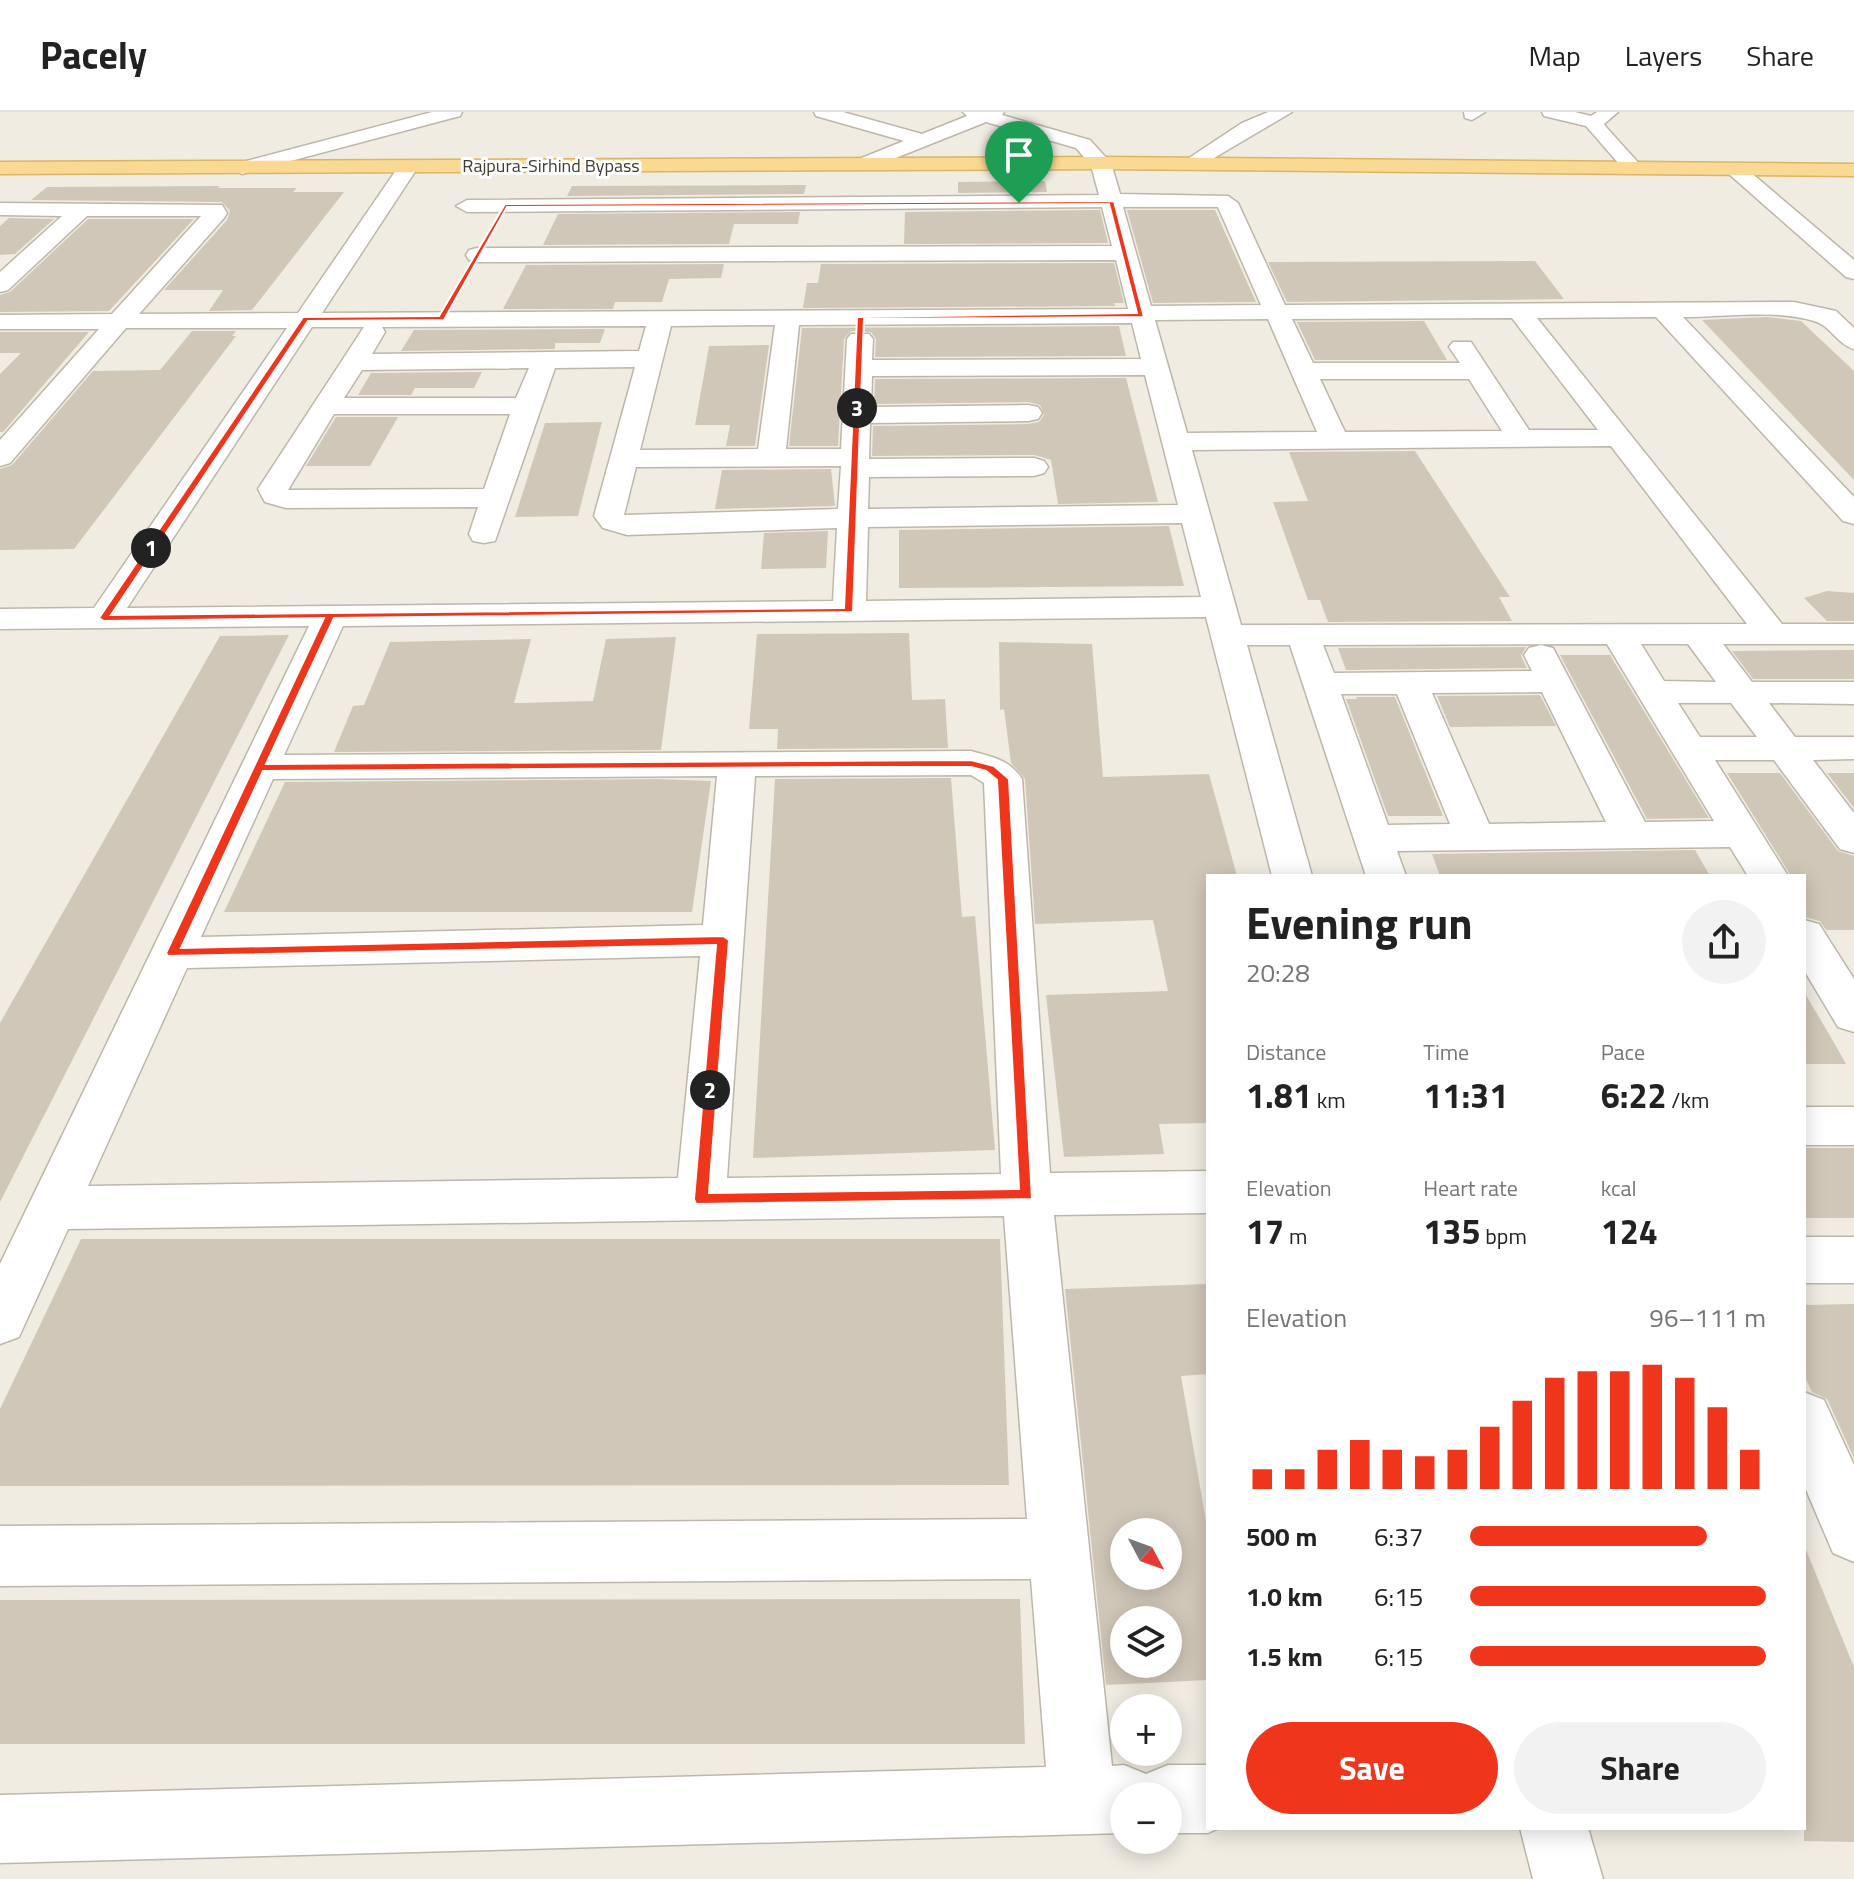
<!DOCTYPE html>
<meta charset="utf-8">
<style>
:root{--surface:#fff;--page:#f2f2f2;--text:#222;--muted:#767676;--line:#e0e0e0;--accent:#ef351b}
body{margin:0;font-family:"Titillium Web",sans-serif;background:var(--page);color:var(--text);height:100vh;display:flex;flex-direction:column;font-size:30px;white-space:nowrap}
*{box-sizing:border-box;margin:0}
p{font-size:26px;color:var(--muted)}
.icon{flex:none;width:44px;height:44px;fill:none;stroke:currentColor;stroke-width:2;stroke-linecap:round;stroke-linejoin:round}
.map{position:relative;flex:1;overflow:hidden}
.side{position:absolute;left:1206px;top:762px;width:600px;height:956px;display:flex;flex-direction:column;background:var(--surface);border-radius:0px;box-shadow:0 4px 20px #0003}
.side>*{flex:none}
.needle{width:52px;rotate:131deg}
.buttons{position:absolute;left:1110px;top:1406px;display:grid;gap:16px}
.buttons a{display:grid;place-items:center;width:72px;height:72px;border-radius:50%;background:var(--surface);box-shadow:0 4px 20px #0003;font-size:40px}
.pin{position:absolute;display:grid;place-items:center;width:68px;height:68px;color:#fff;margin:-82px -34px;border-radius:50% 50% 50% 0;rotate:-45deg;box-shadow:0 0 8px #0007}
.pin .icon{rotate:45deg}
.km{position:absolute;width:40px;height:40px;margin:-20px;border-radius:50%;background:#222;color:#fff;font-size:22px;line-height:40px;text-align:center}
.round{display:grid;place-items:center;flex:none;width:84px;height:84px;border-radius:42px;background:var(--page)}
.overview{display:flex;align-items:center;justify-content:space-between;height:136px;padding:0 40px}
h1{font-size:44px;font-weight:700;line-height:60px}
.figures{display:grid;grid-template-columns:repeat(3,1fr);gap:12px;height:136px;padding:8px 40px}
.figures div{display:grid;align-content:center}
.figures b{font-size:34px;font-weight:700}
.figures small{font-size:22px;font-weight:400}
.figures p{font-size:22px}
.chart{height:224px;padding:16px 40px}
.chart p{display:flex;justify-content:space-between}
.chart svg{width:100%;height:144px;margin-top:8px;stroke:var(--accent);stroke-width:6}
.button{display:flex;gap:16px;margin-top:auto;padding:16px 40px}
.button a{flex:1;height:92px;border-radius:48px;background:var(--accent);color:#fff;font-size:32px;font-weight:700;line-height:92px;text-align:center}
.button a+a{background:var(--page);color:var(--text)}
ul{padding:0 40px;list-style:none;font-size:26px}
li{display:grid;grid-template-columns:128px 96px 1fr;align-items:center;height:60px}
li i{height:20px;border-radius:10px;background:var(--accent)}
header{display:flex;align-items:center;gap:48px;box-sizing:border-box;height:112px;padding:0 40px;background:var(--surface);border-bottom:2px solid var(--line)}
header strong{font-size:38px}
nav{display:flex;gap:44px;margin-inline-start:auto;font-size:28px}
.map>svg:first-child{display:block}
.building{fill:#d1c7b9;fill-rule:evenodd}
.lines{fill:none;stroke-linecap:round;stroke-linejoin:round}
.minor-casing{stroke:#beb6a9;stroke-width:3}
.major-casing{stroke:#dcb564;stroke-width:3}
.minor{fill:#fff;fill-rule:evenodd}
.major{fill:#f9d993;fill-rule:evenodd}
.route{fill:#ef351b;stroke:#fff;stroke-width:2;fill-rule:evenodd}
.labels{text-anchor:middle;stroke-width:6;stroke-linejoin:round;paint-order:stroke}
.far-street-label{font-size:18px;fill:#413c33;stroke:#fff}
</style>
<header>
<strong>Pacely</strong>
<nav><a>Map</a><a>Layers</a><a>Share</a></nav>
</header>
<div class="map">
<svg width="1854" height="1767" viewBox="0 0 1854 1767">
<rect width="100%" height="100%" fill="#f0ece2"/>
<!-- building -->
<path class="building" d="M1045,69L1047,80L958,81V70Z
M806,73L804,82L567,84L572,74Z
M220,74L218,76H297L293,80H344L252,198L209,199L223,178H164L227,108L230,99L222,90L31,88L47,75Z
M1100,98L1108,131L904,132L905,100Z
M1127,98H1215L1256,190L1153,191Z
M800,100L798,112H734L729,132L543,133L558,102Z
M9,106L54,107L15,142L0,143V114Z
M88,107H194L109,199L0,200V183L10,180Z
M1535,149L1564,187L1287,190L1268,150Z
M1114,151L1124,191H1114L1115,194L803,196L807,171H818L821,152Z
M724,152L721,166L669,167L662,190H615L613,197H503L526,153Z
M1766,205L1801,209L1854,259V368L1702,208Z
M1424,209L1447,248H1315L1297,210Z
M1119,214L1126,244L875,245L876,227L871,220L851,219L844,227L838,334H789L802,216Z
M605,217L600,231H555V237L401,239L414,218Z
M192,219H236L232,224H236L74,437L0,438V357L12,353L93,259L160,258Z
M0,220H89L3,320H0V262L21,241H0Z
M769,233L755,334H726L730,313H695L709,234Z
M482,260L474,276H415L411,283H358L371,261Z
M1126,266L1158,390L1058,392L1051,348L1035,343L872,344L873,314L1028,312L1039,310L1044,303L1040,293L1028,290L874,292L875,267Z
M336,305H398L370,354H306Z
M602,310L578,404L515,405L545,311Z
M1415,339L1510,485H1499L1512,509L1328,510L1320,488H1308L1273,390L1308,389L1289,340Z
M831,357L835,394L715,397L722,358Z
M1169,414L1184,474L899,476V418Z
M828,419L826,456L761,457L764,421Z
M1827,479L1854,481V509H1827L1804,486Z
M909,521L912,588L945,587L948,636L777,637L778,617H749L757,522Z
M289,523L188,721L0,1090V911L220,524Z
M676,525L661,638L334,640L353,594L364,593L390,530L531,527L514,591H520L593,589L606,527Z
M999,530L1092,532L1103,665L1209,662L1237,764H1208V1011L1159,1012L1164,1042L1064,1045L1046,883L1168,879L1153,808L1035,812L1025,667L1011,651L1004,597L1000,598Z
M1526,535L1521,544L1527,556L1346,558L1338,536Z
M1854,538V567H1753L1732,539Z
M1560,543H1610L1709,706L1647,707Z
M1540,583L1556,614L1450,615L1437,584Z
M1356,585H1395L1443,704H1388L1346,587H1357Z
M1727,661H1780L1838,739L1854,744V818H1826L1820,809L1804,805V764H1791Z
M1827,661H1854V696Z
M951,666L962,805L975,804L995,1038L753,1046L775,667Z
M657,667L711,669L692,800H224L285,670Z
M1695,738L1710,764H1440L1432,742Z
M1804,880L1829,922L1846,952H1804Z
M1804,1036H1854V1106H1804Z
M81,1127H1000L1009,1373L0,1374V1297Z
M1208,1172V1262L1181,1264L1208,1421V1568L1106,1573L1065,1177ZM1124,1420H1168V1464H1124ZM1124,1508H1168V1552H1124Z
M1854,1192V1346L1827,1287L1812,1280L1804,1263V1193Z
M1804,1433L1854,1555V1730L1804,1729Z
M1020,1487L1025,1632H0V1488Z"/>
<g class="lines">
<!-- minor casing -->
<g class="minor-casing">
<path id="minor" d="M432,0H462L460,4L242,62L232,56L235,52Z
M814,0H843L922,22L967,4L963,0H1004L1002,3L1090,28L1111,51L1120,82L1228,84L1238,91L1285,193L1794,190L1836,199L1854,216V237C1837,232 1830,213 1814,209C1774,197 1725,205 1683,205L1854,385V412L1843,409L1656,205L1537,206L1782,512H1854V532H1723L1752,570H1854V592L1769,591L1795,625H1854V647L1813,648L1854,701V741L1840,737L1774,648H1715L1788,764H1748L1730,735L1397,739L1406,764H1366L1290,533H1247L1312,764H1272L1206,505L343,514L284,643L971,639C992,645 1009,647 1022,667L1050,1061L1208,1059V1101L1054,1103L1112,1654L1124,1653L1146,1662L1168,1653H1208V1716H1219L1208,1721H1168V1684H1124V1721L0,1751V1683L1046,1655L1031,1467L0,1474V1414L1027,1407L1004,1104L68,1117L19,1225L0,1232V1152L309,514L0,517V497L94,496L287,216H126L10,351L0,354V328L99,217H0V203L112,202L201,104H87L8,178L0,180V160L62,104L0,103V91L222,93L227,101L224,106L139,202L298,201L401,51L408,49L418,55L322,201L1128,197L1116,148L477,150L469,148L466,143L469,138L477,136L1112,134L1102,95L467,100L456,94L467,88L1099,83L1091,53L1076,36L986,10L868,57H854L851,53L854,49L904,29L816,4ZM1123,95H1218L1261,193L1151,194ZM1512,206L1598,318H1529L1471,230H1453L1449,235L1460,251H1313L1292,207ZM1268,207L1317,320L1187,321L1155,208ZM1132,211L1141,247L872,248L873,227L869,222H851L847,227L841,337H786L799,213ZM775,213L758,337L640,338L671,214ZM646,214L639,239L372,242L385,220L382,215ZM312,215H364L258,377L265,390L286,396L478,395L469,422L473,429L484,431L495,429L555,256L635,255L594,404L603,416L627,423L837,416L833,489L127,496ZM529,256L516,286H344L362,258ZM1145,263L1178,393L868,397L869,365L1034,364L1044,361L1048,355L1044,349L1034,346L869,347L870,311L1028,309L1038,307L1042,301L1038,295L1028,293L871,295L872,264ZM1320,267H1469L1502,319L1345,320ZM334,302H510L484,377L288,378ZM1611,334L1747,512L1241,513L1192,338ZM841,354L838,397L624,403L636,355ZM1182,411L1201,485L866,489L868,415ZM1607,532L1714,709L1645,710L1553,536L1541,533L1529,536L1524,543L1532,559L1334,561L1323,533ZM1641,532H1688L1716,570L1664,569ZM1542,580L1606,710L1489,712L1432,581ZM1341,582H1397L1450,712L1388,713ZM1678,591H1731L1757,625H1700ZM971,663L984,671L1001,1062L727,1066L755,664ZM717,664L703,813L201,825L273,667ZM700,844L678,1066L88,1074L187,856Z
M1268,0H1292L1197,56H1183L1180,52L1242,11Z
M1464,0H1485L1472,8L1465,6Z
M1542,0H1575L1591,4L1597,0H1618L1604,12L1606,15L1644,57L1641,61H1627L1586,14L1544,4Z
M1736,52L1743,54L1854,148V167L1846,165L1729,62L1726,58L1729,54Z
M1804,808L1819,812L1854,867V920L1838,915L1804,858Z
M1804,995H1854V1033H1804Z
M1804,1125H1854V1171H1804Z
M1804,1280L1824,1288L1854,1353V1450L1833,1441L1804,1373Z
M1520,1716H1588L1603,1767H1533Z"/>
</g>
<!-- major casing -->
<g class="major-casing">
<path id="major" d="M1101,45L1854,52V64L1101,57L0,62V50Z"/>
</g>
<!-- minor -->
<use href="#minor" class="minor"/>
<!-- major -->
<use href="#major" class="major"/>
</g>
<!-- route -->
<path class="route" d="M1114,89L1144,205L864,207L853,500L334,506L266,652L971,648L994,654L1009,667L1032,1087L696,1092L694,1087L716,833L168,844L166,841L324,506L104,509L99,506L303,205L439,204L505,92ZM1109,92L1137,201L857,205L844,496L111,503L308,209L444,208L507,95ZM854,655H971L986,659L997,668L1019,1077L709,1081L729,828L723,824L181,836L263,659Z"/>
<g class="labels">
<!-- far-street labels -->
<g class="far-street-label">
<text x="551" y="60">Rajpura-Sirhind Bypass</text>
</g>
</g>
</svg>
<div class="buttons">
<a><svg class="needle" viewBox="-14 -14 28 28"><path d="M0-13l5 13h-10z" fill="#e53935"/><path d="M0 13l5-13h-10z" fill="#767676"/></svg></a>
<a><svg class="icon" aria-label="layers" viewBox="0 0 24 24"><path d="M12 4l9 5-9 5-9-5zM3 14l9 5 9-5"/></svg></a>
<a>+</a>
<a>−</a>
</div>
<div class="pin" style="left:1019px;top:91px;background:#1e9e55"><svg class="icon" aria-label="arrive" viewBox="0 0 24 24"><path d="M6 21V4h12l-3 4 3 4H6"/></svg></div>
<b class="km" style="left:151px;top:436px">1</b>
<b class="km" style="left:710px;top:978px">2</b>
<b class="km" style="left:857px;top:296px">3</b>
<section class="side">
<div class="overview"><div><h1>Evening run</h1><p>20:28</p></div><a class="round"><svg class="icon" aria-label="share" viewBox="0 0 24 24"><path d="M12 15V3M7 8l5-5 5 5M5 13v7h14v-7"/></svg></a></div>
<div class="figures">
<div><p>Distance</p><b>1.81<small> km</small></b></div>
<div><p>Time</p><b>11:31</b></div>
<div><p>Pace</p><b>6:22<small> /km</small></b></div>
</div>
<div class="figures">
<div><p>Elevation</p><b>17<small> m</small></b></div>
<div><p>Heart rate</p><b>135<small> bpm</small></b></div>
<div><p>kcal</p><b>124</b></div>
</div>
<div class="chart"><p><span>Elevation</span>96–111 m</p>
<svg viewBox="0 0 160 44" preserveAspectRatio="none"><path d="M5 44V38M15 44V38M25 44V32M35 44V29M45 44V32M55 44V34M65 44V32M75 44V25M85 44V17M95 44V10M105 44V8M115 44V8M125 44V6M135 44V10M145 44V19M155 44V32"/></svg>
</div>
<ul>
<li><b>500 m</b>6:37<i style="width:80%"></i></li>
<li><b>1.0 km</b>6:15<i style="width:100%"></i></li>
<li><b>1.5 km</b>6:15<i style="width:100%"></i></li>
</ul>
<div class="button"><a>Save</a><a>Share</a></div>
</section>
</div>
